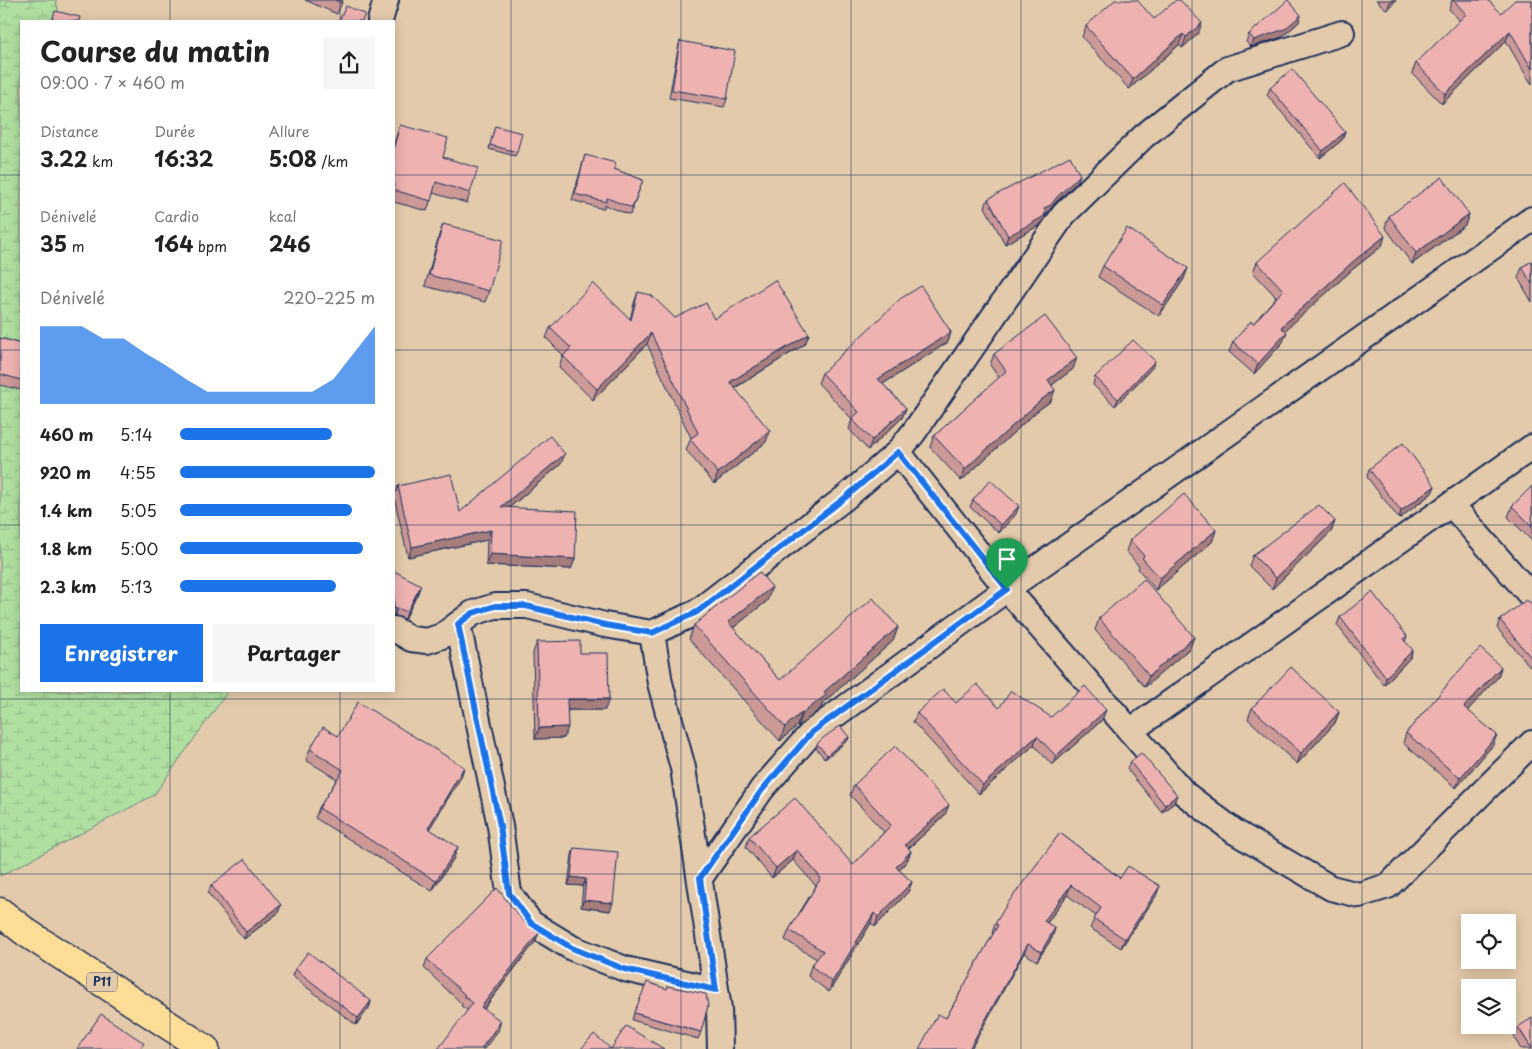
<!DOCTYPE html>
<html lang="fr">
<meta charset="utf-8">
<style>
:root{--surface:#fff;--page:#f6f6f6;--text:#222;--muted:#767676;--accent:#1a73e8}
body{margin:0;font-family:"Playpen Sans",sans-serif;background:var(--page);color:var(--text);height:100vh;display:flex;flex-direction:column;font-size:19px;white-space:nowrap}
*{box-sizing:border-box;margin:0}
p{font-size:16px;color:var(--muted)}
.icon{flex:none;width:28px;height:28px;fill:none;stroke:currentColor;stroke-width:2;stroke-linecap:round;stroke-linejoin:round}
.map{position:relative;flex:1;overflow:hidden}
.panel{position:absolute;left:20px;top:20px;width:375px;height:672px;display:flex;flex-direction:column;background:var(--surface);border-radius:0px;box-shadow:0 2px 12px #0003}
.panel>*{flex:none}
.tools{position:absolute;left:1461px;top:914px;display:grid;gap:10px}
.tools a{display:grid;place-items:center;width:55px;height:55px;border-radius:0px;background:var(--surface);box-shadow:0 2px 12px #0003;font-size:25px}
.pin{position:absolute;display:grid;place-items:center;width:42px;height:42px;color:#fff;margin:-51px -21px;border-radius:50% 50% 50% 0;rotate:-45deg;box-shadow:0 0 5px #0007}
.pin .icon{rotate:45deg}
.round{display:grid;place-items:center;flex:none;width:52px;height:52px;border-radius:0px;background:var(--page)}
.head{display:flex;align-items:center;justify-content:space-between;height:85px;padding:0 20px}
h1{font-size:28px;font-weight:700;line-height:38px}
.metrics{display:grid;grid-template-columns:repeat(3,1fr);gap:8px;height:85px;padding:5px 20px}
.metrics div{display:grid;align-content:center}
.metrics b{font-size:21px;font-weight:700}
.metrics small{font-size:14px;font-weight:400}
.metrics p{font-size:14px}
.chart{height:140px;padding:10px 20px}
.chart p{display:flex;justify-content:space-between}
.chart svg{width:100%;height:90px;margin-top:5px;fill:var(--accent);opacity:.7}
.cta{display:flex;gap:10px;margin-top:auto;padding:10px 20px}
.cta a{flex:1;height:58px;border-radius:0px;background:var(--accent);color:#fff;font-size:20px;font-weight:700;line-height:58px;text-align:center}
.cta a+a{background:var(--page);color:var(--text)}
ul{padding:0 20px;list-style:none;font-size:16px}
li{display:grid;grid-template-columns:80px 60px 1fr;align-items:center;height:38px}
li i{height:12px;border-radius:6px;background:var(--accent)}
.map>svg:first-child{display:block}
.wetland{fill:url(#wetland-marsh);stroke:#66887f}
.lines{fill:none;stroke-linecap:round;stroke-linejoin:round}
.minor-casing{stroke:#1b2f5e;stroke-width:28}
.primary-casing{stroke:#1b2f5e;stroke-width:31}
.minor{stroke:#e3caab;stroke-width:24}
.primary{stroke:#fedd96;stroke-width:28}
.wall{fill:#cd9997;stroke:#1b2f5e}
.shaded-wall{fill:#a77d7b;stroke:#1b2f5e}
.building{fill:#eeb2b0;stroke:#1b2f5e}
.route-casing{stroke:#fff;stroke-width:10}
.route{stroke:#1a73e8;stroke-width:6}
.grid{fill:none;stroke:#1b2f5e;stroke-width:1;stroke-opacity:0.55}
.labels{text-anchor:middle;stroke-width:5;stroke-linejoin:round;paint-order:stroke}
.shield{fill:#e3caab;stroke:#575e75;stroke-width:1}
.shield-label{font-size:12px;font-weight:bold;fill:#1b2f5e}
</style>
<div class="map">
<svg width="1532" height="1049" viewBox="0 0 1532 1049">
<defs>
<pattern id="wetland-marsh" width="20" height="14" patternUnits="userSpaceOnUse" patternTransform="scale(1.25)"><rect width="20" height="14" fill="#b0e0a0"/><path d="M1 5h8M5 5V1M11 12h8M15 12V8" fill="none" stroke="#97c08c"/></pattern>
</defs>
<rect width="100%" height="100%" fill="#e3caab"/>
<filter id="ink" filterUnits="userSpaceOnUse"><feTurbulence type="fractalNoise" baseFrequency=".02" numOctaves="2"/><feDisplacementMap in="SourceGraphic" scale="10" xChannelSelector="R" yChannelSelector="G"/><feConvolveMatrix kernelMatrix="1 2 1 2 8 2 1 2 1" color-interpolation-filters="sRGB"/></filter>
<g filter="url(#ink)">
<!-- wetland -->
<path class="wetland" d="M0,0H56L60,21H21V691H228L154,795L0,876Z"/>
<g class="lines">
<!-- minor casing -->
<g class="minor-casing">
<path id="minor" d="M380,21L386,0
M898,452L1007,589L1185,794L1235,832L1331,888L1359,895L1388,886L1532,743
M1451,504L1532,597
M458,624L500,826L509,893L531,923L572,948L625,969L716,990
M394,629L411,639L427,641L442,636L473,613L495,606H527L605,625L652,633L697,612L846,497L898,452L914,432L1064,214L1144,136L1227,69L1342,33
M652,633L660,683L683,768L719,1009L720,1049
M1130,731L1532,447
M700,878L762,789L812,732L1007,589L1532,219"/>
</g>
<!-- primary casing -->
<g class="primary-casing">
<path id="primary" d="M0,912L27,933L205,1049"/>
</g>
<!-- minor -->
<use href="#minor" class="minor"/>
<!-- primary -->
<use href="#primary" class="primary"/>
</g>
<!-- wall -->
<path class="wall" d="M305,0H343L337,14Z
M1376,0H1396L1387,10Z
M1452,0H1488L1501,13L1532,0V84L1527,77L1506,41L1442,104L1412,73L1416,63L1460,21L1449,9Z
M1154,19L1198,34L1182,48L1179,45L1129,89L1082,37L1086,26Z
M1299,22L1282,37L1251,47L1246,42L1249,34Z
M680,41L727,99L724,107L669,98L678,49Z
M1270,88L1345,132L1342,140L1320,158L1267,95Z
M400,125L443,157L470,193L467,203L433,193L427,211L394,202V143Z
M494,130L517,152L515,156L489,149Z
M585,155L614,169L643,180L630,215L605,205L603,209L572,200Z
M1080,175L1077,182L1054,204L1048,212L1046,214L1044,220L1040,225L1005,244L985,207L988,199Z
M1469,214L1465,225L1412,264L1385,227L1389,216Z
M443,224L489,291L485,302L425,286L439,235Z
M1382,246L1353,269L1285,330L1283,342L1254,374L1229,352L1233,342L1253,324L1276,297L1253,272L1257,262Z
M1532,261V302L1518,278L1522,267Z
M1103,266L1184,279L1159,316L1098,277Z
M638,292L675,318L714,319L809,334L805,344L735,388L766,442L714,484L686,450L691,438L647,344L593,400L559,367L563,355L546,338L550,328L630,319L634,303Z
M951,332L948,342L883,384L906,408L902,418L868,450L849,429L852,419L818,383L822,373Z
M0,338L21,344V390L0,385Z
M994,354L1073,369L1052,385L1051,401L1037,411L961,481L930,447L934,436L999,378L990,365Z
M1152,368L1115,406L1093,385L1095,377Z
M561,464L509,508L575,559L571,569L486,565L487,540L408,557L394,497L398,486L460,512Z
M1369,469L1435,486L1432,493L1399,519L1367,477Z
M1532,486V541L1508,517L1512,506Z
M973,500L1016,514L999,533L970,507Z
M1335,521L1331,532L1272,589L1249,566L1253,555Z
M1216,530L1212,542L1156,590L1138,569L1139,566L1126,551L1130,540Z
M394,571L418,593L405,619L394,615Z
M767,601L733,628L780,680L898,627L893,641L823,703L821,708L798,727L797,726L780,741L689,639L694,625Z
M1531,603H1532V669L1497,628L1500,620Z
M1340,617L1407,636L1405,642L1410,658L1384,685L1337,625Z
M1099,618L1190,648L1145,687L1095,630Z
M537,642L580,653L605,710H568L564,738L535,739L533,653Z
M1501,667L1498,677L1467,710L1493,745L1456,788L1403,743L1406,733L1446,687L1447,684Z
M956,703L999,708L1051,717L1102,720L1052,765L1034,745L979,794L913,722L917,713Z
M1252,708L1339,712L1335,723L1297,764L1248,719Z
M338,736L464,767L461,777L429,829L454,858L432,891L315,818L319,808L337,779L306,760L310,749Z
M849,737L848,740L825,759L816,748L817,744Z
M1130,762L1174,803L1162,812L1127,769Z
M854,785L945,815L908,849L911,851L907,861L899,870L912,882L908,892L875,927L871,923L829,992L808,976L811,966L817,959L785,940L789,930L816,886L793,860L772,878L746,847L749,837L853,865L884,832L850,795Z
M1060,833L1120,878L1156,896L1121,948L1090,928L1096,916L1067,895L1047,923L1055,928L1052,938L1037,961L1024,953L946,1018L993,934L992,933L995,924Z
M574,848L610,911L581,907L583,886L568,885L572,855Z
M211,885L278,913L244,939L208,893Z
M535,942L484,1009L498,1031L461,1006L462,1004L424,968L427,959Z
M295,969L371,1001L369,1008L356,1025L292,976Z
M634,1013L701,1032L698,1039L632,1020Z
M1518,1027L1532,1049H1521L1514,1038Z"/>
<!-- shaded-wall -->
<path class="shaded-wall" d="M1392,0H1396L1387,10L1390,2Z
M1301,15L1299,22L1282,37L1251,47L1254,40Z
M1202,23L1198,34L1182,48L1186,37Z
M1510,31L1506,41L1442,104L1445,94Z
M1183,34L1179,45L1129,89L1133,79Z
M1345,132L1342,140L1320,158L1323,151Z
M1080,175L1077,182L1054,204L1048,212L1046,214L1044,220L1040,225L1005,244L1008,236L1044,208Z
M1469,214L1465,225L1412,264L1416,253Z
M1385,236L1382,246L1353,269L1278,337L1281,327L1356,259Z
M1188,268L1184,279L1159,316L1163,305Z
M951,332L948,342L875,389L878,379Z
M1287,332L1283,342L1254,374L1258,364Z
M651,333L647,344L593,400L597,389Z
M809,334L805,344L726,393L730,382Z
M1077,358L1073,369L1044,391L1048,380Z
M1155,361L1152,368L1115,406L1118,399Z
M1055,390L1051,401L1037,411L961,481L965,469L1041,400Z
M906,408L902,418L868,450L872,440Z
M770,431L766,442L714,484L718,473Z
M565,454L561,464L497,518L501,507Z
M1435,486L1432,493L1399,519L1401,511Z
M1019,506L1016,514L999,533L1001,525Z
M1335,521L1331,532L1272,589L1276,578Z
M491,530L487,540L408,557L412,547Z
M1216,530L1212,542L1156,590L1160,578Z
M490,554L575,559L571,569L486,565Z
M421,585L418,593L405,619L407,612Z
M772,587L767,601L723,636L728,622Z
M394,608H397L395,615H394Z
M898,627L893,641L823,703L821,708L798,727L803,713L824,692Z
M1194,637L1190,648L1145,687L1149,676Z
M1413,650L1410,658L1384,685L1386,677Z
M1501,667L1498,677L1461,718L1464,707Z
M567,699H609L605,710H563Z
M1106,710L1102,720L1052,765L1056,756Z
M802,712L797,726L780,741L785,727Z
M1339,712L1335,723L1297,764L1301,753Z
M568,727L564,738L535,739L539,728Z
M1497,735L1493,745L1456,788L1460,778Z
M1037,736L1034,745L979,794L983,785Z
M849,737L848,740L825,759L827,755Z
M464,767L461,777L424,838L428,828Z
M1177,795L1174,803L1162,812L1165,805Z
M949,805L945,815L901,855L905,845Z
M458,847L454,858L432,891L436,881Z
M797,850L793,860L772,878L776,868Z
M911,851L907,861L892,877L896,867Z
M571,877L586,879L583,886L568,885Z
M912,882L908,892L875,927L878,917Z
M1071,885L1067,895L1041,931L1044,921Z
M1160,886L1156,896L1121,948L1125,939Z
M584,900L613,903L610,911L581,907Z
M281,905L278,913L244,939L246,932Z
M874,913L871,923L829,992L832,982Z
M1055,928L1052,938L1037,961L1041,952Z
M539,933L535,942L478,1016L481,1007Z
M1028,944L1024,953L971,1049H969Z
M371,1001L369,1008L356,1025L358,1018Z
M501,1021L498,1031L484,1049H481Z"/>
<!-- building -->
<path class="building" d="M335,0H342L341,3Z
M1115,0H1137L1154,19L1176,0H1180L1202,23L1186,37L1183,34L1133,79L1086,26Z
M1288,0L1301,15L1285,29L1254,40L1249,34Z
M1453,0H1488L1501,13L1515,0H1532V69L1510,31L1445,94L1416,63L1466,14Z
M346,6L365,14L362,21H339Z
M55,11L80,17L79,21H52Z
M680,41L735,51L727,99L672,90Z
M1292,69L1345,132L1323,151L1270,88Z
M400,125L448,138L443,157L478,168L470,193L436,182L431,201L394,190V146Z
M495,126L522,133L517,152L490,145Z
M585,155L616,163L614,169L643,180L632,208L607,198L606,202L575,194Z
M1070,156L1080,175L1057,197L1051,205L1044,208L1046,212L1043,217L1008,236L988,199Z
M1442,177L1469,214L1416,253L1389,216Z
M1345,183L1385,236L1356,259L1281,327L1287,332L1258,364L1233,342L1251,321L1253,324L1283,290L1257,262Z
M443,224L503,240L489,291L429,275Z
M1127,228L1188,268L1163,305L1103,266Z
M1532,261V284L1522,267Z
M775,280L809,334L730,382L770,431L718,473L690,439L698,433L651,333L597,389L563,356L571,348L550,328L593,283L631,320L638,292L651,295L675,318L706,303L714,319Z
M921,286L951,332L878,379L906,408L872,440L852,419L859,412L822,373L900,299Z
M1045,316L1077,358L1048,380L1055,390L1041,400L965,469L934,436L1006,371L994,354Z
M0,338L21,344V380L0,374Z
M1133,340L1155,361L1118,399L1095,377Z
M550,436L565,454L501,507L577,511L575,559L490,554L491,530L412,547L398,486L451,474L460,512Z
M1403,443L1435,486L1401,511L1369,469Z
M990,480L1019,506L1001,525L973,500Z
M1532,486V526L1512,506Z
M1184,494L1216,530L1160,578L1142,558L1144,556L1130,540Z
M1319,505L1335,521L1276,578L1253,555Z
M394,571L421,585L407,612L397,608H394Z
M759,572L772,587L728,622L780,680L873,598L898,627L824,692L826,695L803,713L802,712L785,727L694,625Z
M1144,579L1194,637L1149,676L1099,618Z
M1372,592L1407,636L1403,639L1413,650L1386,677L1340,617Z
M1526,600L1531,603H1532V659L1500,620Z
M580,641V653H608L609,699H567L568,727L539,728L537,642Z
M1480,648L1501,667L1464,707L1497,735L1460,778L1406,733L1448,684H1447Z
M1291,667L1339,712L1301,753L1252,708Z
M977,684L999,708L1011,691L1051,717L1085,686L1106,710L1056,756L1037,736L983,785L917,713L943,689L956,703Z
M358,702L464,767L428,828L458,847L436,881L319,808L343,770L310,749L323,727L338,736Z
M840,726L849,737L827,755L817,744L823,738Z
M895,746L949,805L905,845L911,851L896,867L912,882L878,917L874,913L832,982L811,966L823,951L789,930L821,878L797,850L776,868L749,837L795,798L853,865L891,825L854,785Z
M1141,753L1177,795L1165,805L1130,762Z
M1060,833L1120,878L1128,866L1160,886L1125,939L1094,919L1101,908L1071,885L1044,921L1055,928L1041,952L1028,944L969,1049H919L938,1014L946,1018L998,925L995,924L1007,904Z
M574,848L618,852L613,903L584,900L586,879L571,877Z
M245,859L281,905L246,932L211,885Z
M497,888L524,922L539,933L481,1007L501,1021L481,1049H438L473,1003L464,996L465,995L427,959Z
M308,952L371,1001L358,1018L295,969Z
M647,982L667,989L668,986L706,994L708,1006L701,1032L634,1013Z
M101,1014L144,1043L140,1049H77Z
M1532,1018V1049L1518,1027Z
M626,1026L664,1049H581L594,1034L611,1049Z"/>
</g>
<g class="lines" filter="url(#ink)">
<!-- route casing -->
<g class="route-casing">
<path id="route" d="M898,452L1007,589L812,732L762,790L700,878L716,990L624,969L572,948L531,923L509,893L500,826L458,624L473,613L495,606H526L605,625L652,633L697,612L846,497Z"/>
</g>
<!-- route -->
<use href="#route" class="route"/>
</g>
<!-- grid -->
<path class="grid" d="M170,0V21M340,0V21M511,0V1049M681,0V1049M851,0V1049M1021,0V1049M1192,0V1049M1362,0V1049M0,175H21M394,175H1532M0,350H21M394,350H1532M0,525H21M394,525H1532M170,691V1049M340,691V1049M0,699H1532M0,874H1532"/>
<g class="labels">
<!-- shield labels -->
<rect class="shield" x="87" y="972.5" width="30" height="19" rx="4"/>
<g class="shield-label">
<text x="102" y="986">P11</text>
</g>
</g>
</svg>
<div class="tools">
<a><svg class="icon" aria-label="locate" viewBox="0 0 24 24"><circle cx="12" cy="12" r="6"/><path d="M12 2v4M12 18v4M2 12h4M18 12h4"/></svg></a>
<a><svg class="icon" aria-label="layers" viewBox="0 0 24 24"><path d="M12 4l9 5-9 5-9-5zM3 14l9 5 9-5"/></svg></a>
</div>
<div class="pin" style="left:1007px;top:589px;background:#1e9e55"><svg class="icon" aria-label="arrive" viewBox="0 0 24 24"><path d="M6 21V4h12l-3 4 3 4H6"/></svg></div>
<section class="panel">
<div class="head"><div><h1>Course du matin</h1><p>09:00 · 7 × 460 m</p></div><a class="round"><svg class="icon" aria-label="share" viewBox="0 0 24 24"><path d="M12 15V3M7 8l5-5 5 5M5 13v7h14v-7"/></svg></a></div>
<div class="metrics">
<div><p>Distance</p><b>3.22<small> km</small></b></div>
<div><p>Durée</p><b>16:32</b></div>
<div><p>Allure</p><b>5:08<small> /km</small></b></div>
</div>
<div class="metrics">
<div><p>Dénivelé</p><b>35<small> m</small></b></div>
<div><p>Cardio</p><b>164<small> bpm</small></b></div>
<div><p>kcal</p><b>246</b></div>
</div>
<div class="chart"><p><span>Dénivelé</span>220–225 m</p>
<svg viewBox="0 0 160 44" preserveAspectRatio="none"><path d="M0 44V6L10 6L20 6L30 12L40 12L50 19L60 25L70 32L80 38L90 38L100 38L110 38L120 38L130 38L140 32L150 19L160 6V44z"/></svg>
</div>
<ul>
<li><b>460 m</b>5:14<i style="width:78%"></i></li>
<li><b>920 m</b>4:55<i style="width:100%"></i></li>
<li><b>1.4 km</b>5:05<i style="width:88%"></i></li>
<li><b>1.8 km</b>5:00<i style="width:94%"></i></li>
<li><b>2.3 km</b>5:13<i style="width:80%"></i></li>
</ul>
<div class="cta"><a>Enregistrer</a><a>Partager</a></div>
</section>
</div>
